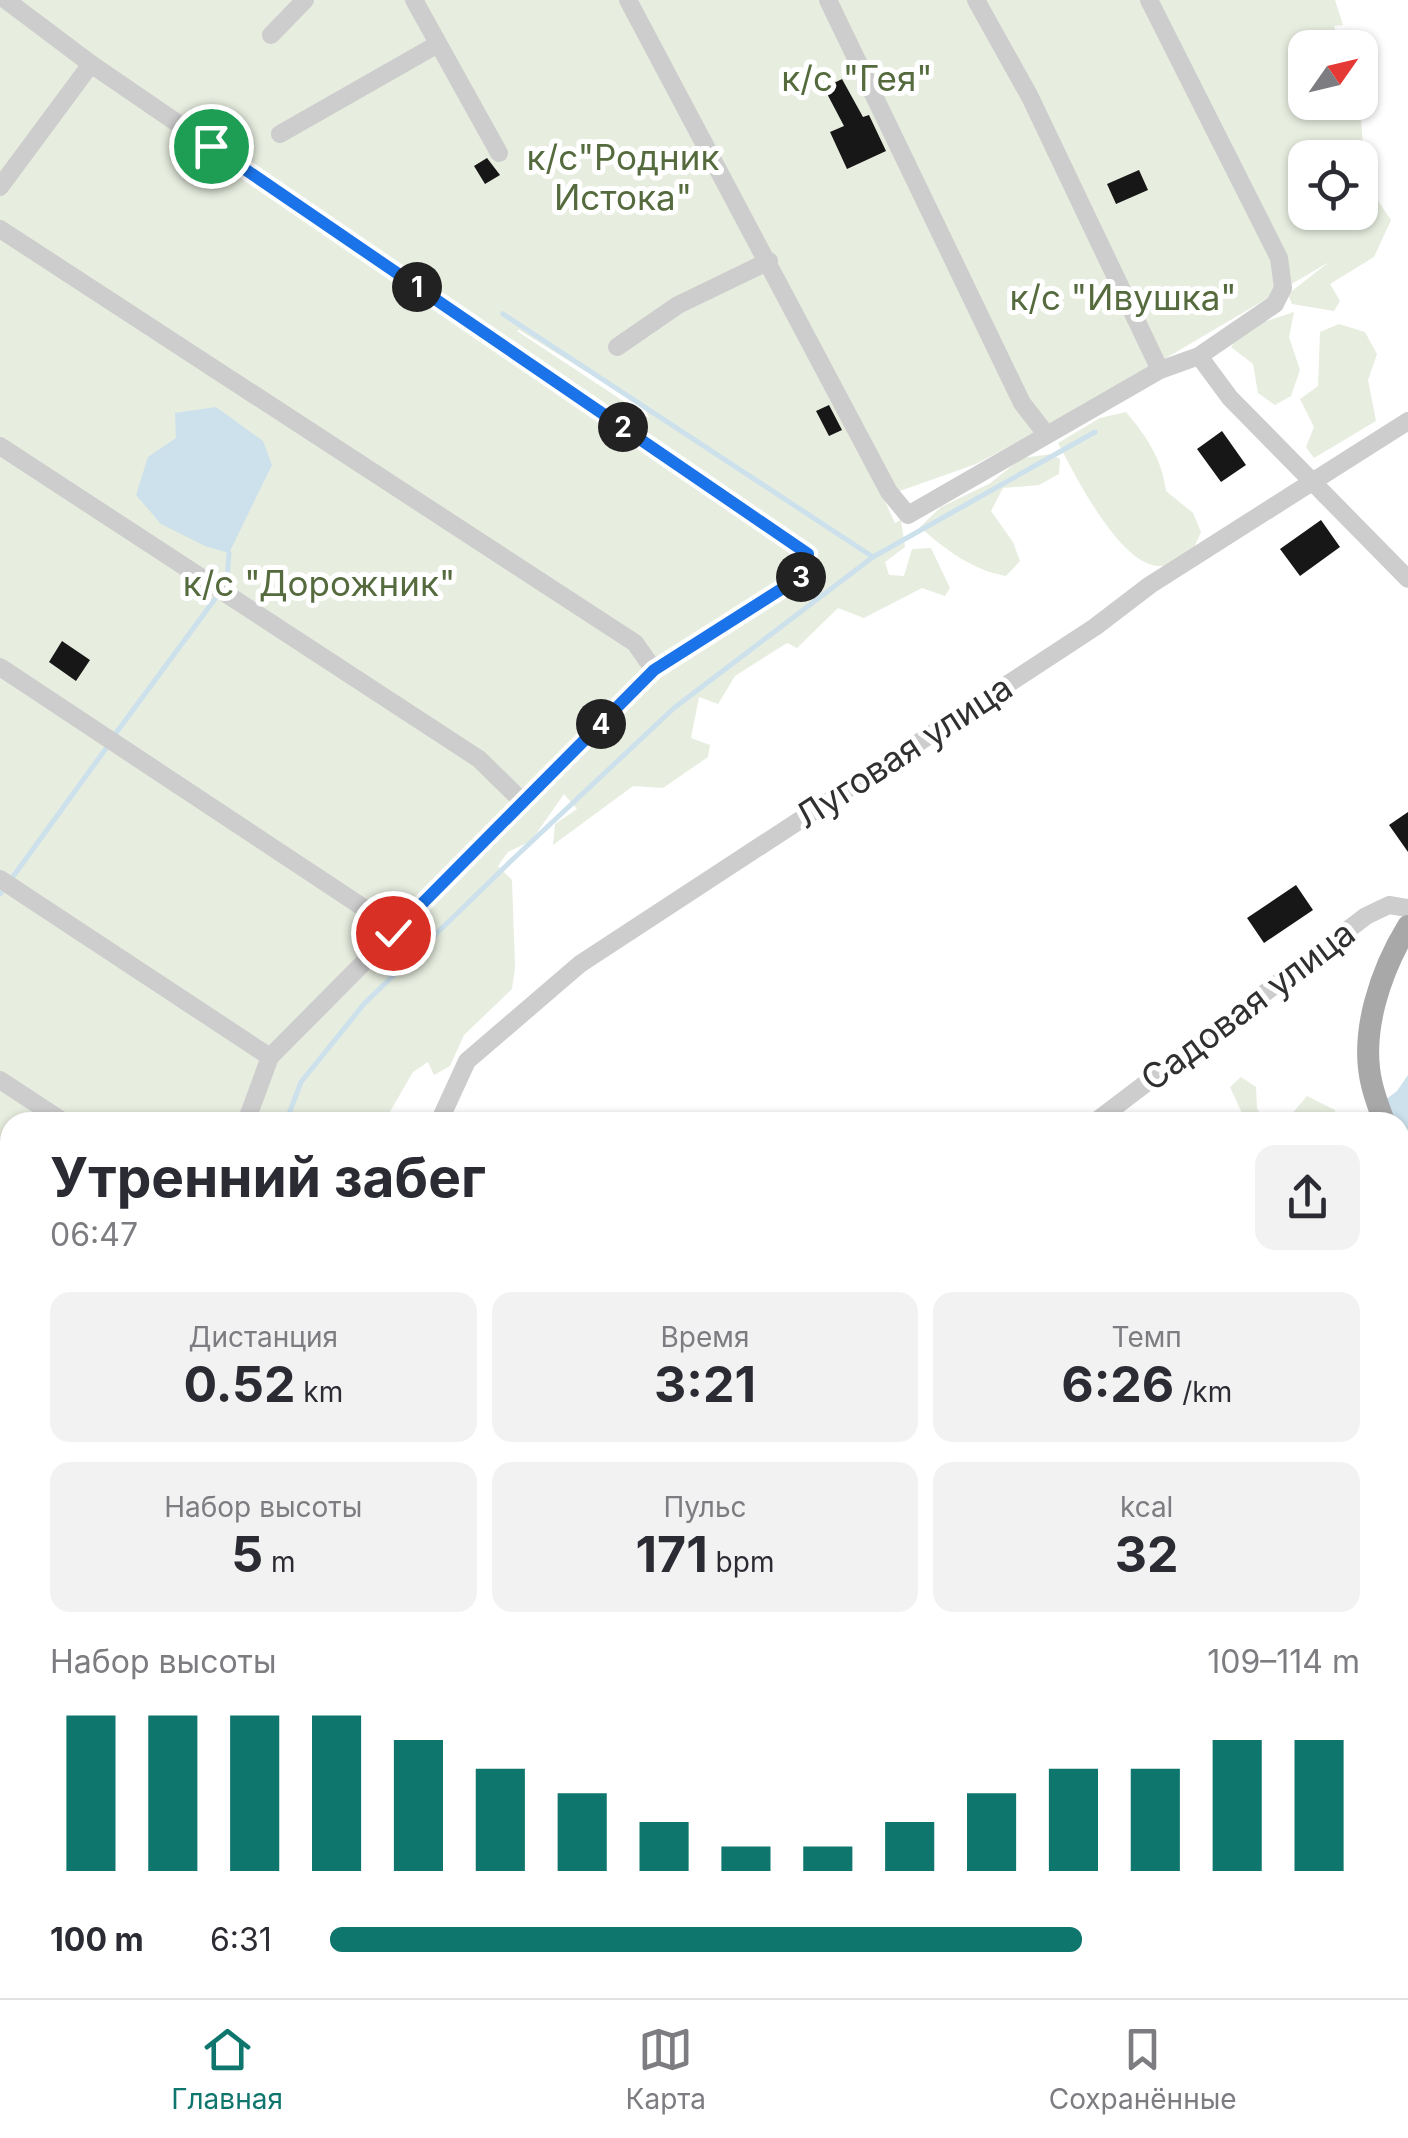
<!DOCTYPE html>
<html lang="ru">
<meta charset="utf-8">
<style>
:root{--surface:#fff;--page:#f2f2f3;--text:#2b2b33;--muted:#7c7c81;--line:#e1e1e2;--accent:#0f766e}
body{margin:0;font-family:Inter,sans-serif;background:var(--page);color:var(--text);height:100vh;display:flex;flex-direction:column;font-size:38px;white-space:nowrap}
*{box-sizing:border-box;margin:0}
p{font-size:32px;color:var(--muted)}
.icon{flex:none;width:55px;height:55px;fill:none;stroke:currentColor;stroke-width:2;stroke-linecap:round;stroke-linejoin:round}
.map{position:relative;flex:1;overflow:hidden}
.panel{position:absolute;left:0px;top:1112px;width:1410px;height:888px;display:flex;flex-direction:column;background:var(--surface);border-radius:30px 30px 0 0;box-shadow:0 2px 8px #0004}
.panel>*{flex:none}
.needle{width:65px;rotate:56deg}
.fabs{position:absolute;left:1288px;top:30px;display:grid;gap:20px}
.fabs a{display:grid;place-items:center;width:90px;height:90px;border-radius:20px;background:var(--surface);box-shadow:0 2px 8px #0004;font-size:50px}
.pin{position:absolute;display:grid;place-items:center;width:85px;height:85px;color:#fff;margin:-42px;border:5px solid #fff;border-radius:50%;box-shadow:0 2px 10px #0007}
.km{position:absolute;width:50px;height:50px;margin:-25px;border-radius:50%;background:#222;color:#fff;font-size:28px;line-height:50px;text-align:center}
.round{display:grid;place-items:center;flex:none;width:105px;height:105px;border-radius:20px;background:var(--page)}
.headline{display:flex;align-items:center;justify-content:space-between;height:170px;padding:0 50px}
h1{font-size:55px;font-weight:700;line-height:75px}
.metrics{display:grid;grid-template-columns:repeat(3,1fr);gap:15px;height:170px;padding:10px 50px}
.metrics div{display:grid;align-content:center;border-radius:20px;background:var(--page);text-align:center}
.metrics b{font-size:50px;font-weight:700}
.metrics small{font-size:28px;font-weight:400}
.metrics p{font-size:28px}
.chart{height:280px;padding:20px 50px}
.chart p{display:flex;justify-content:space-between}
.chart svg{width:100%;height:180px;margin-top:10px;stroke:var(--accent);stroke-width:6}
ul{padding:0 50px;list-style:none;font-size:32px}
li{display:grid;grid-template-columns:160px 120px 1fr;align-items:center;height:75px}
li i{height:25px;border-radius:12px;background:var(--accent)}
.tab-bar{display:flex;justify-content:space-around;align-items:center;height:140px;border-top:2px solid var(--line);background:var(--surface);font-size:28px;color:var(--muted)}
.tab-bar a{display:grid;justify-items:center;gap:5px}
.tab-bar .selected{color:var(--accent)}
.map>svg:first-child{display:block}
.green{fill:#e7eddf;fill-rule:evenodd}
.water{fill:#cce1ec}
.lines{fill:none;stroke-linecap:round;stroke-linejoin:round}
.stream{stroke:#cce1ec;stroke-width:5}
.building{fill:#171717}
.minor{stroke:#cdcdcd;stroke-width:18}
.major{stroke:#a8a8a8;stroke-width:22}
.route-casing{stroke:#fff;stroke-width:20}
.route{stroke:#1a73e8;stroke-width:12}
.labels{text-anchor:middle;stroke-width:10;stroke-linejoin:round;paint-order:stroke}
.park-label{font-size:35px;fill:#556b3e;stroke:#fff}
.street-label{font-size:35px;fill:#303030;stroke:#fff}
</style>
<div class="map">
<svg width="1408" height="1998" viewBox="0 0 1408 1998">
<rect width="100%" height="100%" fill="#fff"/>
<!-- green -->
<path class="green" d="M0,0H1335L1343,25L1334,26L1341,47L1305,48V102L1357,103L1361,119L1366,183L1391,220L1374,257L1330,284L1340,301L1334,311L1292,304L1288,294L1329,262L1095,400L976,464L883,497L895,523L901,520L905,547L885,562L889,575L904,576L912,549L931,548L950,588L945,596L922,588L864,618L838,608L797,648L787,643L735,676L718,704L699,697L691,738L710,745L708,757L663,788L633,786L553,845L555,824L577,809L564,794L531,841L508,852L498,866L512,880L515,967L512,989L464,1035L450,1066L434,1075L428,1062L413,1072L384,1122H10V1562L0,1576ZM1305,158H1360V212H1305ZM519,330L645,408L649,418L517,331Z
M1294,312L1289,337L1300,370L1291,396L1275,405L1258,393L1253,364L1231,347L1243,329Z
M1339,324L1365,332L1377,354L1368,380L1376,421L1314,458L1306,447L1314,427L1300,399L1318,386L1320,332Z
M1126,412C1147,437 1162,459 1166,491L1193,513L1201,532L1191,554C1182,558 1170,566 1161,566C1121,568 1075,475 1058,443L1100,418Z
M1052,454L1060,459L1059,474L1039,485L1003,488L991,511L1013,542L1020,561L1006,576C974,571 944,549 920,527L941,507L989,484L1022,458Z
M1241,1077L1256,1087L1257,1108L1265,1122H1246L1230,1087Z
M1307,1096L1335,1110L1334,1122H1285Z
M1400,1384L1408,1405V1476L1400,1484Z
M10,1631V1797L0,1805V1669H5Z
M621,1990H1141L1153,1998H618Z"/>
<!-- water -->
<path class="water" d="M216,407L263,441L272,465L229,553L205,546L161,524L136,495L148,457L176,438L175,413Z
M1408,1075V1172L1400,1178V1122H1356L1397,1091Z
M1198,1990H1298L1305,1998H1205Z"/>
<g class="lines">
<!-- stream -->
<path class="stream" d="M503,314L873,557
M227,580L229,553
M116,733L215,599
M12,878L107,747
M0,894L1,893
M286,1122L301,1082L364,1004L512,860L674,708L873,557L1095,432
M0,1510L10,1512"/>
</g>
<!-- building -->
<path class="building" d="M842,79L863,117L869,115L886,151L847,169L830,132L844,126L824,88Z
M487,158L500,175L485,184L474,166Z
M1139,170L1148,190L1116,204L1107,184Z
M829,405L842,430L829,436L816,411Z
M1222,431L1246,465L1221,482L1197,449Z
M1321,520L1340,547L1300,576L1280,549Z
M62,641L90,660L76,681L49,662Z
M1408,812V852L1389,825Z
M1296,885L1313,910L1264,943L1247,918Z"/>
<g class="lines">
<!-- minor -->
<path class="minor" d="M6,0L91,64L808,555L802,576L654,670L270,1057L246,1122
M414,0L499,153
M628,0L889,492L908,515L1160,370L1199,356L1275,304L1283,288L1279,258L1149,0
M828,0L1022,403L1046,434
M976,0L1030,97L1160,370
M271,35L305,0
M280,134L438,44
M0,187L91,64
M0,229L635,643L654,670
M617,347L678,305L769,261
M1199,356L1230,398L1408,579
M0,446L479,759L523,802
M0,667L373,914L393,933
M0,879L270,1057
M0,1080L64,1122
M439,1122L467,1061L580,964L1095,627L1150,585L1408,421
M1095,1122L1366,916L1389,905L1408,908
M0,1288L10,1294
M1400,1328L1408,1333
M0,1496H10
M0,1595L10,1580
M938,1990L950,1998
M588,1998L590,1990"/>
<!-- major -->
<path class="major" d="M1384,1122C1380,1110 1375,1098 1372,1085C1359,1033 1381,970 1408,926
M1400,1169L1408,1192"/>
</g>
<g class="lines">
<!-- route casing -->
<g class="route-casing">
<path id="route" d="M211,146L808,554L802,576L654,670L393,933"/>
</g>
<!-- route -->
<use href="#route" class="route"/>
</g>
<g class="labels">
<!-- park labels -->
<g class="park-label">
<text x="857" y="91">к/с "Гея"</text>
<text x="623" y="170">к/с"Родник<tspan x="623" dy="40">Истока"</tspan></text>
<text x="1123" y="310">к/с "Ивушка"</text>
<text x="319" y="596">к/с "Дорожник"</text>
</g>
<!-- street labels -->
<g class="street-label">
<text transform="translate(904 752) rotate(-33)" y="12">Луговая улица</text>
<text transform="translate(1248 1006) rotate(-37)" y="12">Садовая улица</text>
</g>
</g>
</svg>
<div class="fabs">
<a><svg class="needle" viewBox="-14 -14 28 28"><path d="M0-13l5 13h-10z" fill="#e53935"/><path d="M0 13l5-13h-10z" fill="#7c7c81"/></svg></a>
<a><svg class="icon" aria-label="locate" viewBox="0 0 24 24"><circle cx="12" cy="12" r="6"/><path d="M12 2v4M12 18v4M2 12h4M18 12h4"/></svg></a>
</div>
<div class="pin" style="left:211px;top:146px;background:#1e9e55"><svg class="icon" aria-label="arrive" viewBox="0 0 24 24"><path d="M6 21V4h12l-3 4 3 4H6"/></svg></div>
<div class="pin" style="left:393px;top:933px;background:#d93025"><svg class="icon" aria-label="check" viewBox="0 0 24 24"><path d="M5 12l5 5 9-10"/></svg></div>
<b class="km" style="left:417px;top:287px">1</b>
<b class="km" style="left:623px;top:427px">2</b>
<b class="km" style="left:801px;top:577px">3</b>
<b class="km" style="left:601px;top:724px">4</b>
<section class="panel">
<div class="headline"><div><h1>Утренний забег</h1><p>06:47</p></div><a class="round"><svg class="icon" aria-label="share" viewBox="0 0 24 24"><path d="M12 15V3M7 8l5-5 5 5M5 13v7h14v-7"/></svg></a></div>
<div class="metrics">
<div><p>Дистанция</p><b>0.52<small> km</small></b></div>
<div><p>Время</p><b>3:21</b></div>
<div><p>Темп</p><b>6:26<small> /km</small></b></div>
</div>
<div class="metrics">
<div><p>Набор высоты</p><b>5<small> m</small></b></div>
<div><p>Пульс</p><b>171<small> bpm</small></b></div>
<div><p>kcal</p><b>32</b></div>
</div>
<div class="chart"><p><span>Набор высоты</span>109–114 m</p>
<svg viewBox="0 0 160 44" preserveAspectRatio="none"><path d="M5 44V6M15 44V6M25 44V6M35 44V6M45 44V12M55 44V19M65 44V25M75 44V32M85 44V38M95 44V38M105 44V32M115 44V25M125 44V19M135 44V19M145 44V12M155 44V12"/></svg>
</div>
<ul>
<li><b>100 m</b>6:31<i style="width:73%"></i></li>
</ul>
</section>
</div>
<nav class="tab-bar">
<a class="selected"><svg class="icon" aria-label="home" viewBox="0 0 24 24"><path d="M3 11l9-7 9 7M6 9v11h12V9"/></svg>Главная</a>
<a><svg class="icon" aria-label="map" viewBox="0 0 24 24"><path d="M3 6l6-2 6 2 6-2v14l-6 2-6-2-6 2zM9 4v14M15 6v14"/></svg>Карта</a>
<a><svg class="icon" aria-label="saved" viewBox="0 0 24 24"><path d="M7 4h10v16l-5-4-5 4z"/></svg>Сохранённые</a>
</nav>
